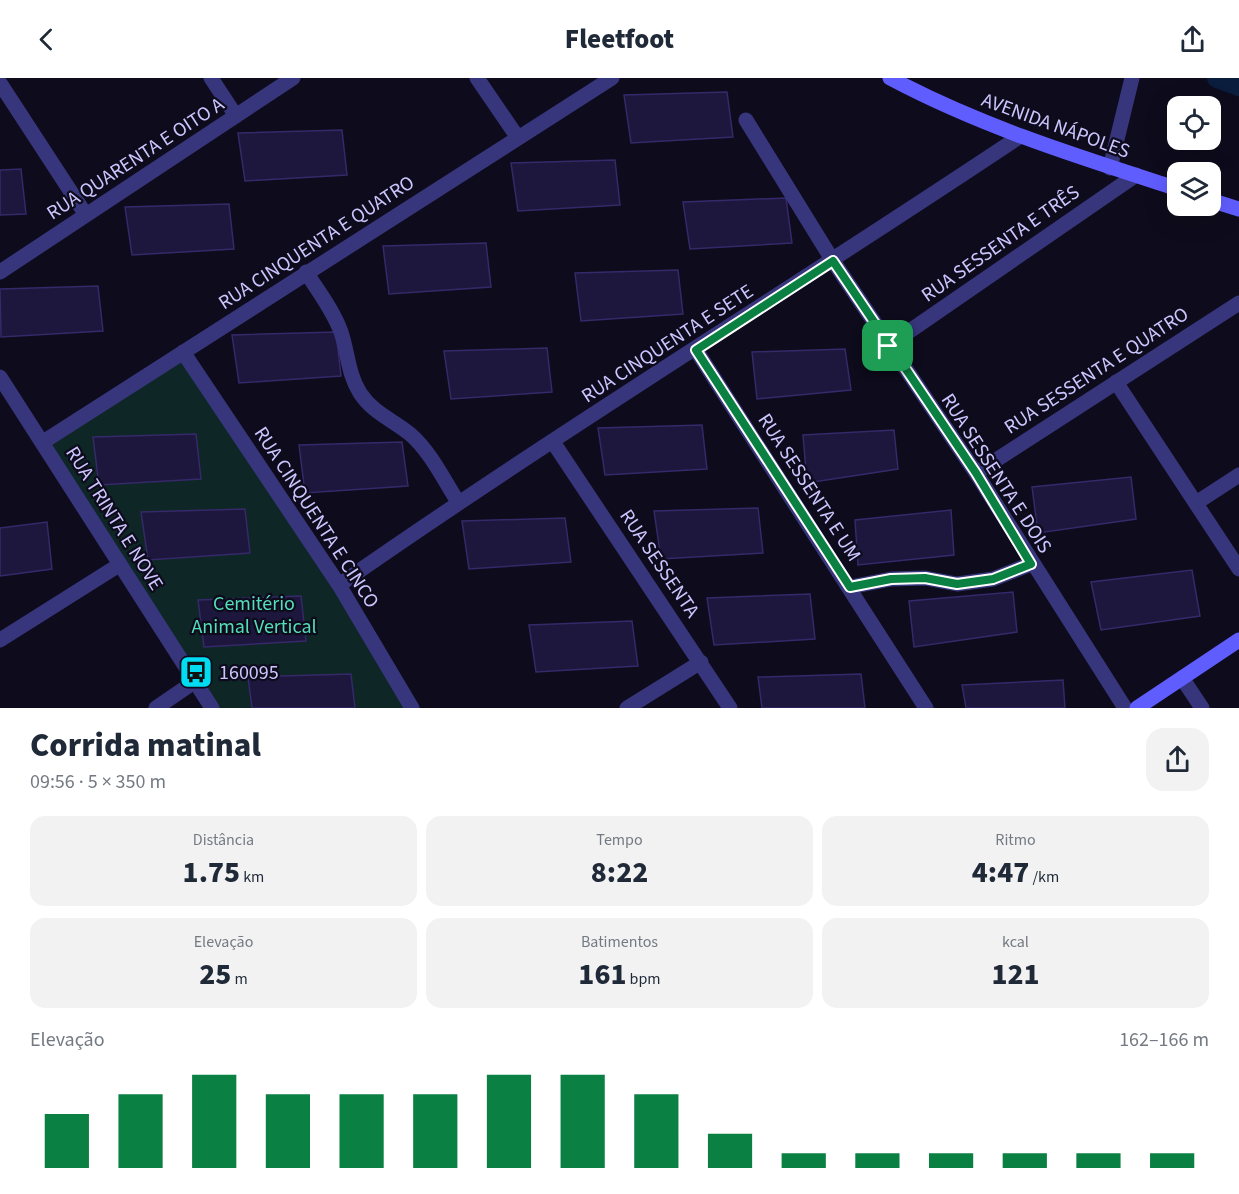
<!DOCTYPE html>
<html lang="pt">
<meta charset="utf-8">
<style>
:root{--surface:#fff;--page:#f2f2f3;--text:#1f2937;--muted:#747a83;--accent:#0b8043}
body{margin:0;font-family:"Source Sans 3",sans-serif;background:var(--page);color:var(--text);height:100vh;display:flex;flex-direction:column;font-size:22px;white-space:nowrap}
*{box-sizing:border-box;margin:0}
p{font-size:20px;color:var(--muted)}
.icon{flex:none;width:33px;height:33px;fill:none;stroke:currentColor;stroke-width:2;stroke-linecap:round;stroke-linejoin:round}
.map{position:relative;height:630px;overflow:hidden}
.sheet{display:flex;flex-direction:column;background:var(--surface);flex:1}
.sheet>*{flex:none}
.fabs{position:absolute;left:1167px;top:18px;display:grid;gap:12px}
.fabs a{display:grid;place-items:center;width:54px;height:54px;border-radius:12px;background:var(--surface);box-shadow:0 6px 24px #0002;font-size:30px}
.pin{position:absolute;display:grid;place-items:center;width:51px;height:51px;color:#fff;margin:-26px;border-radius:12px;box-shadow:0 3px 9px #0006}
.round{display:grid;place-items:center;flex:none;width:63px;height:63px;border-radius:18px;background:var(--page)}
.overview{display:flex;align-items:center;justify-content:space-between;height:102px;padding:0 30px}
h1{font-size:33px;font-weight:800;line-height:45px}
.stats{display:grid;grid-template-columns:repeat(3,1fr);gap:9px;height:102px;padding:6px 30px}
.stats div{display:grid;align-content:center;border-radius:15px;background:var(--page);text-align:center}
.stats b{font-size:30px;font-weight:800}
.stats small{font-size:16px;font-weight:400}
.stats p{font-size:16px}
.chart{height:168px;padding:12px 30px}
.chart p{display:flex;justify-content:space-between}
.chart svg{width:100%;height:108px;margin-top:6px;stroke:var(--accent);stroke-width:6}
header{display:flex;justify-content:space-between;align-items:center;height:78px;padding:0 30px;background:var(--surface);font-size:27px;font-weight:800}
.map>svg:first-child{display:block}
.green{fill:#0e2625}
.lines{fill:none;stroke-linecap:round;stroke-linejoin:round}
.canal{stroke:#0a1d3c;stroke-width:20}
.building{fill:#1e173d;stroke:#35296a;stroke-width:1.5}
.minor{stroke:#37367c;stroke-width:15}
.tertiary{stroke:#37367c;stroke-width:15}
.secondary{stroke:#605dff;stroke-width:15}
.route-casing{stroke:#fff;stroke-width:12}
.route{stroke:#0b8043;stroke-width:8}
.labels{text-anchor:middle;stroke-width:4.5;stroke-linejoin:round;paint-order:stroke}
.street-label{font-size:20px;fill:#ccc6ff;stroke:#0e0b1c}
.park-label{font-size:20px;fill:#53dfba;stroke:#0e0b1c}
.poi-label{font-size:20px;fill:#ccc6ff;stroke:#0e0b1c;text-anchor:start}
</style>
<header><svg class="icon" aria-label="back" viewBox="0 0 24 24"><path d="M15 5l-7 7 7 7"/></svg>Fleetfoot<svg class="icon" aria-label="share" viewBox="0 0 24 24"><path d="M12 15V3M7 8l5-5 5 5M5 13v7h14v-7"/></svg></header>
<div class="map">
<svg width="1239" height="630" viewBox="0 0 1239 630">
<rect width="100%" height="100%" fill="#0e0b1c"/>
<!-- green -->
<path class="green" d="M183,274L412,630H211L43,364Z"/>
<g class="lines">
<!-- canal -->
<path class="canal" d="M1217,0L1239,8"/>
</g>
<!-- building -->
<path class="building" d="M727,14L733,59L631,65L624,17Z
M342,52L347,97L245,103L238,55Z
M615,82L620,127L518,133L511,85Z
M21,91L26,136L0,137V92Z
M786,120L792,165L690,171L683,124Z
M229,126L234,171L132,177L125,129Z
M486,165L491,209L389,216L383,168Z
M678,192L683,236L581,243L575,195Z
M98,208L103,253L1,259L0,211Z
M336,254L341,298L239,305L232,257Z
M547,270L552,314L451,321L444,273Z
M845,271L851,312L757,321L752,274Z
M702,347L707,391L605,397L598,350Z
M894,352L898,391L807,405L803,357Z
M196,356L201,401L99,407L93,359Z
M402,364L408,408L305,415L299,367Z
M1131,399L1136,441L1038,455L1032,409Z
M758,430L763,475L661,481L654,433Z
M245,431L250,475L148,482L141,434Z
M951,432L954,477L858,487L855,442Z
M565,440L571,484L469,491L462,443Z
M47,444L52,491L0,498V450Z
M1192,492L1200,538L1101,552L1091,504Z
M1013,514L1017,554L914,569L909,523Z
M810,516L815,561L714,567L707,520Z
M301,518L306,563L204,569L198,522Z
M632,543L638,588L536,594L529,547Z
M351,596L355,630H252L248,599Z
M861,596L865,630H762L758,599Z
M1063,602L1065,630H966L962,607Z"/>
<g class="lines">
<!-- minor -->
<path class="minor" d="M211,0L236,38
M477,0L518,60
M0,5L86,137
M746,42L833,183L976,395L1125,630
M1110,90L1132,0
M0,194L293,0
M306,194C318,213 333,232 341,254C348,275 348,296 360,315C373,335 393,342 410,356C430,373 444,402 458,424
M888,268L1136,97
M696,272L926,630
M183,274L339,507L412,630
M1116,304L1239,491
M43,364L612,0
M553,364L730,630
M976,395L1239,225
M1196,425L1239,397
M339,507C561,352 793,210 1019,59
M850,509L891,501L925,500L957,506L993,501L1031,486
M0,562L119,487
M1182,600L1202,630
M156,630L194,604
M627,630L701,584"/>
<!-- tertiary -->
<path class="tertiary" d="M0,299L212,630"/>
<!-- secondary -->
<path class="secondary" d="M890,0C982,49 1079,79 1178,111
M1210,122L1239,131
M1137,630L1239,562"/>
</g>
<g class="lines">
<!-- route casing -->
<g class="route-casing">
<path id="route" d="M833,183L976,395L1031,486L993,501L957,506L925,500L891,501L850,509L696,272Z"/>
</g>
<!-- route -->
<use href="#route" class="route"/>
</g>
<!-- icons -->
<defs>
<g id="bus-square" transform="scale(1.725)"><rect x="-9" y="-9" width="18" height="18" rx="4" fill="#00dcf1" stroke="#0e0b1c"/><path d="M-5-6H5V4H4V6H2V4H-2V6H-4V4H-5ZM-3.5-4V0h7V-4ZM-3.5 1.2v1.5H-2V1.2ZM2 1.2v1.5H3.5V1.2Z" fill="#111"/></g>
</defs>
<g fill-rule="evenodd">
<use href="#bus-square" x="196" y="594"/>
</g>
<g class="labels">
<!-- street labels -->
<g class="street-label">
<text transform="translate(1056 47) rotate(20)" y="7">AVENIDA NÁPOLES</text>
<text transform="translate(135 80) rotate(-33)" y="7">RUA QUARENTA E OITO A</text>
<text transform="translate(316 164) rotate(-33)" y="7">RUA CINQUENTA E QUATRO</text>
<text transform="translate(1000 165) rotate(-35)" y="7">RUA SESSENTA E TRÊS</text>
<text transform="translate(667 265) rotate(-33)" y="7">RUA CINQUENTA E SETE</text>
<text transform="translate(1096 292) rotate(-33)" y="7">RUA SESSENTA E QUATRO</text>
<text transform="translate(997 395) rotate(57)" y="7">RUA SESSENTA E DOIS</text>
<text transform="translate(810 409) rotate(57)" y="7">RUA SESSENTA E UM</text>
<text transform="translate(317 439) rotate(57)" y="7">RUA CINQUENTA E CINCO</text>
<text transform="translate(115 440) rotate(58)" y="7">RUA TRINTA E NOVE</text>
<text transform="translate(660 485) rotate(56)" y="7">RUA SESSENTA</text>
</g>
<!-- park labels -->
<g class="park-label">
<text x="254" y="532">Cemitério<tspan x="254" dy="23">Animal Vertical</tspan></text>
</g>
<!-- poi labels -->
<g class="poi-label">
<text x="219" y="601">160095</text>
</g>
</g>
</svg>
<div class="fabs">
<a><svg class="icon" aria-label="locate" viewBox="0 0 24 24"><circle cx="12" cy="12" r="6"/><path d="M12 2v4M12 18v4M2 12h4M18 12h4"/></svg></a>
<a><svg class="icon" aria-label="layers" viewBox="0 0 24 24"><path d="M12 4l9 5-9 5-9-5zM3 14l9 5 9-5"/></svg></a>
</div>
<div class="pin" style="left:888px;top:268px;background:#1e9e55"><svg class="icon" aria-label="arrive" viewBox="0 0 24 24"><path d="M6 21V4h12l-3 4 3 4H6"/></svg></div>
</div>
<section class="sheet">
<div class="overview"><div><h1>Corrida matinal</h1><p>09:56 · 5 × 350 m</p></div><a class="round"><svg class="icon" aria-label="share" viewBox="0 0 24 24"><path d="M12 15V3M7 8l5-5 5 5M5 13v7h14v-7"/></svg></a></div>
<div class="stats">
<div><p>Distância</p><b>1.75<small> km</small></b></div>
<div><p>Tempo</p><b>8:22</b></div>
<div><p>Ritmo</p><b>4:47<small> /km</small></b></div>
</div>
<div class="stats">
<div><p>Elevação</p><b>25<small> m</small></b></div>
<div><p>Batimentos</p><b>161<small> bpm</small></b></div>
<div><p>kcal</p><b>121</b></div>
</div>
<div class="chart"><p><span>Elevação</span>162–166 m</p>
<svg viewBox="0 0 160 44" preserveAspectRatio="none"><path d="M5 44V22M15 44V14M25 44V6M35 44V14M45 44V14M55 44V14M65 44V6M75 44V6M85 44V14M95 44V30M105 44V38M115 44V38M125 44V38M135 44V38M145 44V38M155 44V38"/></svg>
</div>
</section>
